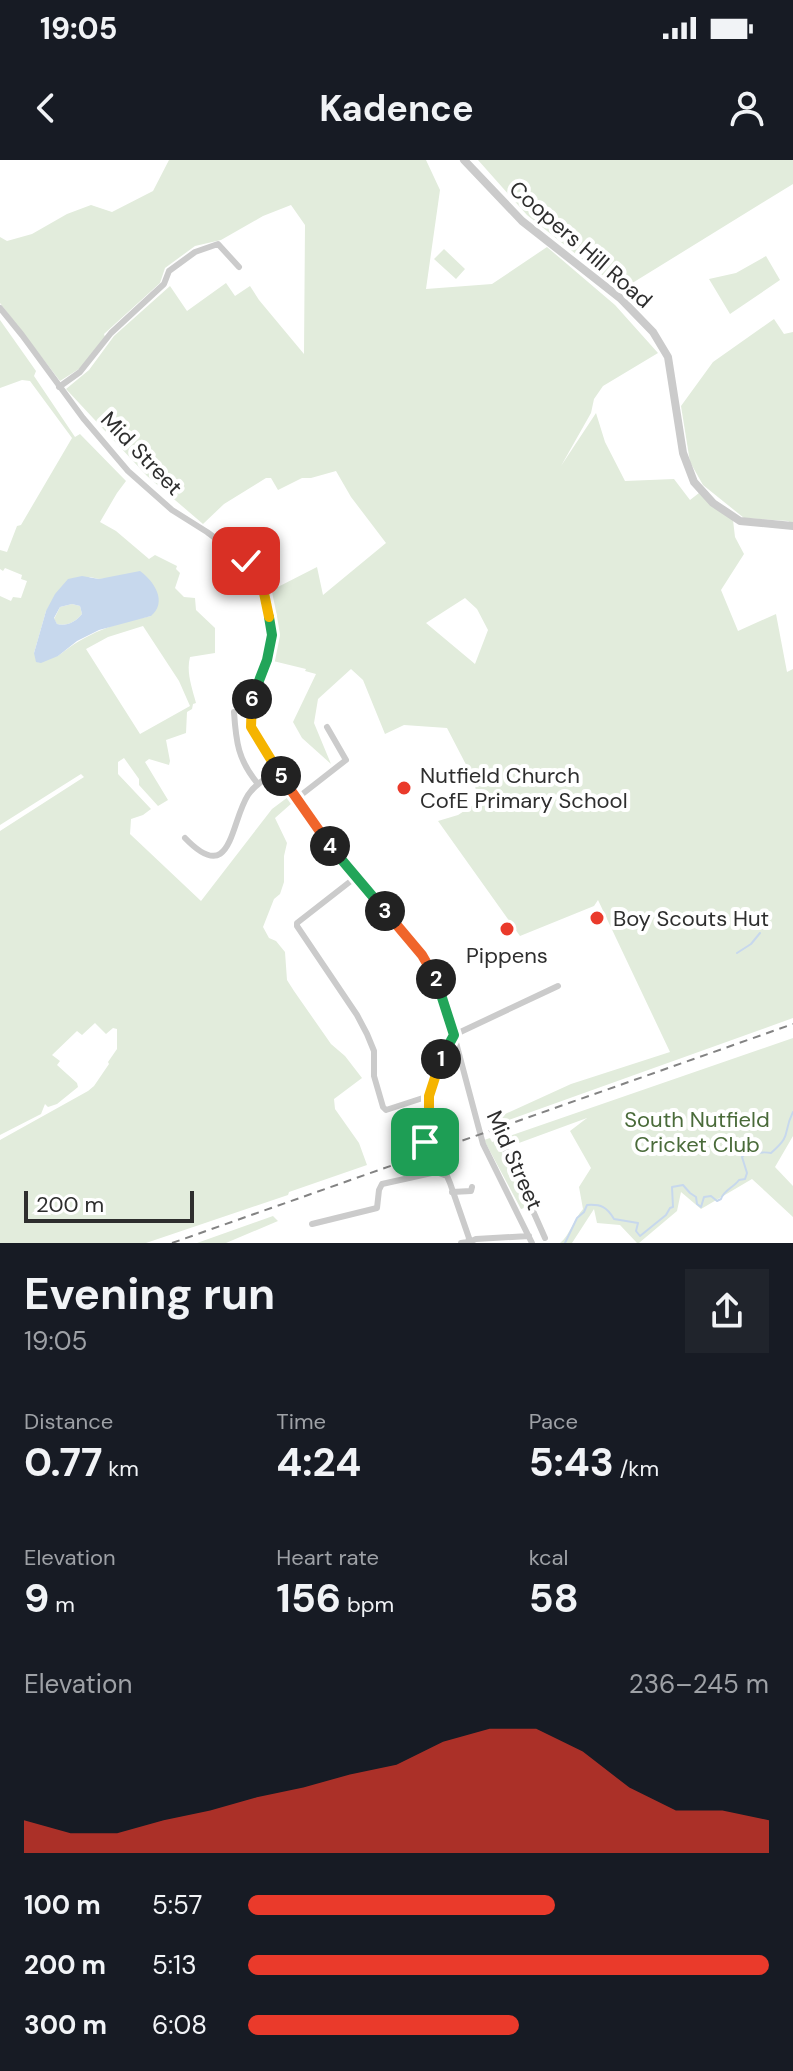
<!DOCTYPE html>
<meta charset="utf-8">
<style>
:root{--surface:#171b24;--page:#20242c;--text:#f1f3f6;--muted:#9ea1a6;--accent:#ea3a2b}
body{margin:0;font-family:"DM Sans",sans-serif;background:var(--page);color:var(--text);height:100vh;display:flex;flex-direction:column;font-size:30px;white-space:nowrap}
*{box-sizing:border-box;margin:0}
p{font-size:26px;color:var(--muted)}
.icon{flex:none;width:44px;height:44px;fill:none;stroke:currentColor;stroke-width:2;stroke-linecap:round;stroke-linejoin:round}
.map{position:relative;height:1083px;overflow:hidden}
.panel{display:flex;flex-direction:column;background:var(--surface);flex:1}
.panel>*{flex:none}
.scale{position:absolute;left:24px;bottom:20px;width:170px;box-sizing:border-box;padding-left:8px;border:4px solid #2e2e2e;border-top:0;font-size:22px;line-height:28px;white-space:nowrap;color:#2e2e2e;-webkit-text-stroke:6px #fff;paint-order:stroke}
.pin{position:absolute;display:grid;place-items:center;width:68px;height:68px;color:#fff;margin:-34px;border-radius:16px;box-shadow:0 4px 12px #0006}
.km{position:absolute;width:40px;height:40px;margin:-20px;border-radius:50%;background:#222;color:#fff;font-size:22px;line-height:40px;text-align:center}
.round{display:grid;place-items:center;flex:none;width:84px;height:84px;border-radius:0px;background:var(--page)}
.overview{display:flex;align-items:center;justify-content:space-between;height:136px;padding:0 24px}
h1{font-size:44px;font-weight:700;line-height:60px}
.stats{display:grid;grid-template-columns:repeat(3,1fr);gap:12px;height:136px;padding:8px 24px}
.stats div{display:grid;align-content:center}
.stats b{font-size:40px;font-weight:700}
.stats small{font-size:22px;font-weight:400}
.stats p{font-size:22px}
.chart{height:224px;padding:16px 24px}
.chart p{display:flex;justify-content:space-between}
.chart svg{width:100%;height:144px;margin-top:8px;fill:var(--accent);opacity:.7}
ul{padding:0 24px;list-style:none;font-size:26px}
li{display:grid;grid-template-columns:128px 96px 1fr;align-items:center;height:60px}
li i{height:20px;border-radius:10px;background:var(--accent)}
.status{display:flex;justify-content:space-between;align-items:center;height:56px;padding:0 40px;background:var(--surface);direction:ltr}
.status svg{height:22px;fill:currentColor}
header{display:flex;justify-content:space-between;align-items:center;height:104px;padding:0 24px;background:var(--surface);font-size:36px;font-weight:700}
.map>svg:first-child{display:block}
.green{fill:#e2ecdc;fill-rule:evenodd}
.water{fill:#c7d8ed;fill-rule:evenodd}
.lines{fill:none;stroke-linecap:round;stroke-linejoin:round}
.stream{stroke:#c7d8ed;stroke-width:2}
.minor{stroke:#cbcbcb;stroke-width:6}
.tertiary{stroke:#cbcbcb;stroke-width:8}
.rail{stroke:#838383;stroke-width:2;stroke-dasharray:8 6;stroke-linecap:butt}
.split-1-casing{stroke:#fff;stroke-width:16}
.split-2-casing{stroke:#fff;stroke-width:16}
.split-3-casing{stroke:#fff;stroke-width:16}
.split-4-casing{stroke:#fff;stroke-width:16}
.split-5-casing{stroke:#fff;stroke-width:16}
.split-6-casing{stroke:#fff;stroke-width:16}
.split-7-casing{stroke:#fff;stroke-width:16}
.split-8-casing{stroke:#fff;stroke-width:16}
.split-1{stroke:#f5b400;stroke-width:10}
.split-2{stroke:#22a559;stroke-width:10}
.split-3{stroke:#f0652b;stroke-width:10}
.split-4{stroke:#22a559;stroke-width:10}
.split-5{stroke:#f0652b;stroke-width:10}
.split-6{stroke:#f5b400;stroke-width:10}
.split-7{stroke:#22a559;stroke-width:10}
.split-8{stroke:#f5b400;stroke-width:10}
.poi-dot{fill:#ea3a2b;stroke:#fff;stroke-width:3}
.labels{text-anchor:middle;stroke-width:8;stroke-linejoin:round;paint-order:stroke}
.street-label{font-size:22px;fill:#2e2e2e;stroke:#fff}
.poi-label{font-size:22px;fill:#2e2e2e;stroke:#fff;text-anchor:start}
.park-label{font-size:22px;fill:#4a6b3a;stroke:#fff}
</style>
<div class="status"><b>19:05</b><svg viewBox="0 0 49 12"><path d="M0 12V9h3v3zM5 12V6h3v6zM10 12V3h3v9zM15 12V0h3v12zM26 1h20v11H26zM47 4h2v5h-2z"/></svg></div>
<header><svg class="icon" aria-label="back" viewBox="0 0 24 24"><path d="M15 5l-7 7 7 7"/></svg>Kadence<svg class="icon" aria-label="person" viewBox="0 0 24 24"><circle cx="12" cy="8" r="4"/><path d="M4 21q1-7 8-7t8 7"/></svg></header>
<div class="map">
<svg width="793" height="1083" viewBox="0 0 793 1083">
<rect width="100%" height="100%" fill="#fff"/>
<!-- green -->
<path class="green" d="M169,0H426L440,30L426,129L492,124L547,87L615,145L658,193L603,226L594,239L591,253L561,306L596,253L605,282L625,321L674,319L690,340L699,333L733,360L735,377L744,394L721,430L738,471L776,454L787,512L793,509V858L495,965L492,960L571,924L670,892L598,740L594,746L520,776L438,661L458,655L478,642L474,620L447,568L404,565L385,574L363,520L351,509L318,539L314,563L331,604L302,578L293,562L316,514L305,511L306,509L269,500L275,475L268,432L317,407L323,435L386,383L351,337L336,311L311,318H302L278,330L271,318H266L224,344L203,364L147,316L66,229L89,210L114,176L170,126L187,151L226,123L235,136L250,126L259,140L304,194L305,65L291,45L263,56L221,80L195,86L165,108L160,123L104,174L105,177L82,207L60,221L0,143V77L7,81L32,74L67,54L91,45L112,52L153,31ZM465,438L477,449L488,470L475,504L426,463Z
M478,0H793V24L621,130L527,55Z
M444,89L465,109L456,119L434,99Z
M766,96L780,120L730,154L709,119L736,113Z
M774,159L784,174L793,172V364L788,361L744,358L703,325L690,302L681,246L713,202Z
M0,160L36,211L34,216L75,277L80,274L126,321L117,333L100,362L116,371L149,399L155,395L177,406L176,409L180,413L175,428L184,437L195,438L196,450L215,468V493L190,497C186,512 192,528 196,543L193,544L192,549L187,552L186,573L166,580L170,601L169,605L149,599L145,602L168,640L158,646L139,625V619L124,598L118,602V614L151,649L143,655L131,659L130,674L201,741L272,649L288,637L292,643L275,658L287,683L284,696V722L280,734L274,739L263,767L269,778L276,781L285,792L287,820L294,831L331,884L345,896L362,918L334,939L335,949L359,983L367,1005L289,1032L288,1035L146,1083H0V980L88,931L94,926L109,904L108,902L117,889V869L113,868L106,874L95,863L82,875L77,871L52,895L60,901L57,905L77,923L78,927L57,944L48,947L45,944L41,954L0,975V671L84,617L81,614L0,665V436L11,441L13,437L21,438L27,421L21,419L22,415L5,408L3,411L0,409V390L7,392L17,366L21,365L72,278L30,221L22,220L0,228ZM90,417L99,419L112,418L151,456C113,464 88,472 58,496L34,493L46,451ZM143,466L179,521L190,546L140,574L86,489L108,477Z
M72,444L80,446L82,454C77,461 66,467 57,464L54,459L60,447Z
M793,878V976L775,1007L793,1026V1057L752,1019L701,1049L681,1032L677,1051L639,1083H637L620,1065L597,1063L594,1049L572,1083H560C570,1075 574,1059 583,1049L579,1027L591,1008L570,971L587,958L505,988L502,993L527,1047L521,1049L484,980L490,978L492,982Z
M273,1056L278,1061L226,1083H197Z"/>
<!-- water -->
<path class="water" d="M140,411C154,421 168,442 151,456L99,470L77,481L58,496L41,503L36,502L34,493L46,451L55,434L68,419L82,416L99,419ZM72,444L80,446L82,454C77,461 66,467 57,464L54,458L60,447Z"/>
<g class="lines">
<!-- stream -->
<path class="stream" d="M737,793L751,784L760,773
M565,1083L577,1058L584,1052L587,1045C601,1044 607,1047 614,1059L638,1063L636,1071L640,1076L666,1055L670,1048L673,1047L672,1027L683,1025L690,1033L696,1037L697,1044L701,1047L704,1037L711,1036L717,1041L721,1039C724,1030 733,1028 739,1020L745,1019L747,1013L742,997L746,993C755,994 762,991 771,993C793,974 782,974 793,952"/>
<!-- minor -->
<path class="minor" d="M0,148L22,175L83,258L128,311L172,350L207,372L250,404L264,433L272,475L267,500L251,543V567L277,611L329,685L422,795L435,817L454,875L483,984L532,1083
M59,227L80,212L111,173L164,124L169,111L195,92L218,84L239,107
M234,552C236,582 238,600 258,624
M296,639L346,600L327,567
M185,678C232,727 230,663 248,635C255,624 267,618 277,611
M356,717L297,763V766L357,855L367,874L374,891V916L383,947L386,950L429,936
M425,982L429,969V936L441,901L454,875L558,826
M506,990L545,1078
M452,1032L471,1031L472,1027
M312,1064L377,1048L379,1030L382,1024L436,1012L447,1016L450,1023L469,1078L468,1082L461,1083
M467,1083L476,1079L529,1076"/>
<!-- tertiary -->
<path class="tertiary" d="M464,0L522,61L620,138L653,172L668,197L683,293L694,322L713,343L740,361L793,366"/>
<!-- rail -->
<path class="rail" d="M172,1083L793,864"/>
</g>
<g class="lines">
<!-- split-1 casing -->
<g class="split-1-casing">
<path id="split-1" d="M425,982L429,969V936L441,899"/>
</g>
<!-- split-2 casing -->
<g class="split-2-casing">
<path id="split-2" d="M436,819L454,875L441,899"/>
</g>
<!-- split-3 casing -->
<g class="split-3-casing">
<path id="split-3" d="M385,751L422,795L436,819"/>
</g>
<!-- split-4 casing -->
<g class="split-4-casing">
<path id="split-4" d="M330,686L385,751"/>
</g>
<!-- split-5 casing -->
<g class="split-5-casing">
<path id="split-5" d="M281,616L330,686"/>
</g>
<!-- split-6 casing -->
<g class="split-6-casing">
<path id="split-6" d="M252,539L251,567L281,616"/>
</g>
<!-- split-7 casing -->
<g class="split-7-casing">
<path id="split-7" d="M252,539L267,500L272,475L269,457"/>
</g>
<!-- split-8 casing -->
<g class="split-8-casing">
<path id="split-8" d="M246,401L250,404L264,433L269,457"/>
</g>
<!-- split-1 -->
<use href="#split-1" class="split-1"/>
<!-- split-2 -->
<use href="#split-2" class="split-2"/>
<!-- split-3 -->
<use href="#split-3" class="split-3"/>
<!-- split-4 -->
<use href="#split-4" class="split-4"/>
<!-- split-5 -->
<use href="#split-5" class="split-5"/>
<!-- split-6 -->
<use href="#split-6" class="split-6"/>
<!-- split-7 -->
<use href="#split-7" class="split-7"/>
<!-- split-8 -->
<use href="#split-8" class="split-8"/>
</g>
<!-- markers -->
<g class="poi-dot">
<circle cx="404" cy="628" r="8"/>
<circle cx="597" cy="758" r="8"/>
<circle cx="507" cy="769" r="8"/>
</g>
<g class="labels">
<!-- street labels -->
<g class="street-label">
<text transform="translate(581 84) rotate(41)" y="8">Coopers Hill Road</text>
<text transform="translate(142 293) rotate(46)" y="8">Mid Street</text>
<text transform="translate(515 1000) rotate(66)" y="8">Mid Street</text>
</g>
<!-- poi labels -->
<g class="poi-label">
<text x="420" y="623">Nutfield Church<tspan x="420" dy="25">CofE Primary School</tspan></text>
<text x="613" y="766">Boy Scouts Hut</text>
<text x="507" y="803" text-anchor="middle">Pippens</text>
</g>
<!-- park labels -->
<g class="park-label">
<text x="697" y="967">South Nutfield<tspan x="697" dy="25">Cricket Club</tspan></text>
</g>
</g>
</svg>
<div class="scale">200 m</div>
<div class="pin" style="left:425px;top:982px;background:#1e9e55"><svg class="icon" aria-label="arrive" viewBox="0 0 24 24"><path d="M6 21V4h12l-3 4 3 4H6"/></svg></div>
<div class="pin" style="left:246px;top:401px;background:#d93025"><svg class="icon" aria-label="check" viewBox="0 0 24 24"><path d="M5 12l5 5 9-10"/></svg></div>
<b class="km" style="left:441px;top:899px">1</b>
<b class="km" style="left:436px;top:819px">2</b>
<b class="km" style="left:385px;top:751px">3</b>
<b class="km" style="left:330px;top:686px">4</b>
<b class="km" style="left:281px;top:616px">5</b>
<b class="km" style="left:252px;top:539px">6</b>
</div>
<section class="panel">
<div class="overview"><div><h1>Evening run</h1><p>19:05</p></div><a class="round"><svg class="icon" aria-label="share" viewBox="0 0 24 24"><path d="M12 15V3M7 8l5-5 5 5M5 13v7h14v-7"/></svg></a></div>
<div class="stats">
<div><p>Distance</p><b>0.77<small> km</small></b></div>
<div><p>Time</p><b>4:24</b></div>
<div><p>Pace</p><b>5:43<small> /km</small></b></div>
</div>
<div class="stats">
<div><p>Elevation</p><b>9<small> m</small></b></div>
<div><p>Heart rate</p><b>156<small> bpm</small></b></div>
<div><p>kcal</p><b>58</b></div>
</div>
<div class="chart"><p><span>Elevation</span>236–245 m</p>
<svg viewBox="0 0 160 44" preserveAspectRatio="none"><path d="M0 44V34L10 38L20 38L30 34L40 31L50 27L60 24L70 20L80 17L90 10L100 6L110 6L120 13L130 24L140 31L150 31L160 34V44z"/></svg>
</div>
<ul>
<li><b>100 m</b>5:57<i style="width:59%"></i></li>
<li><b>200 m</b>5:13<i style="width:100%"></i></li>
<li><b>300 m</b>6:08<i style="width:52%"></i></li>
</ul>
</section>
